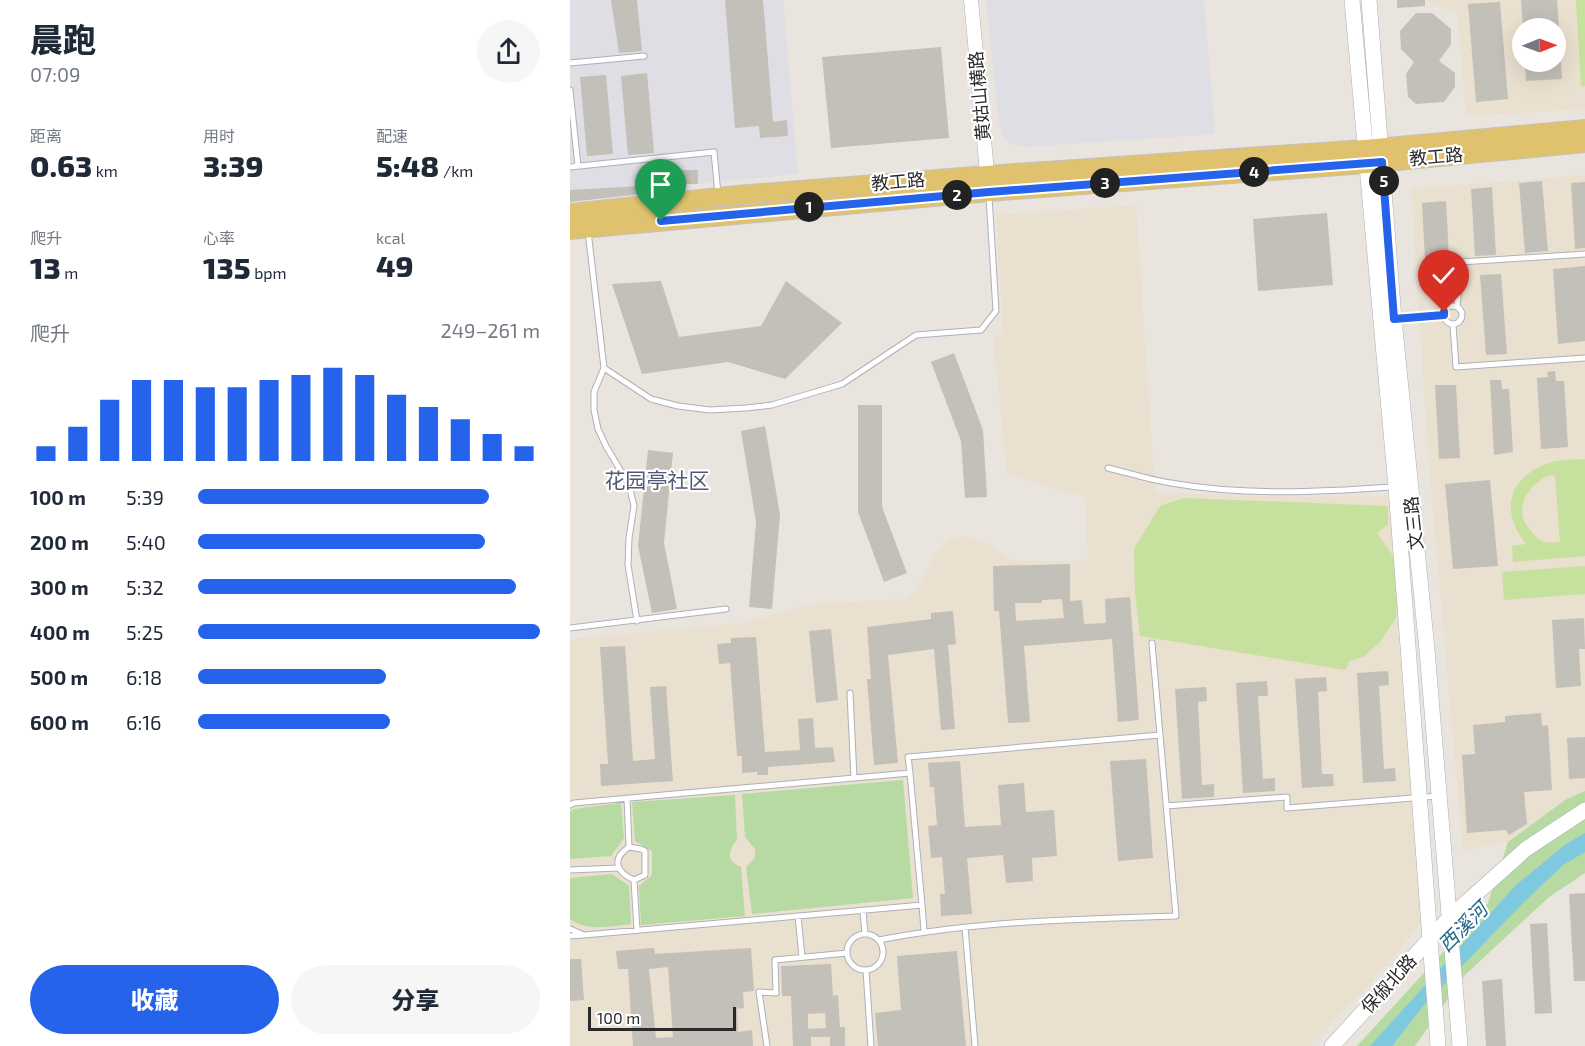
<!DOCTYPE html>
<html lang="zh">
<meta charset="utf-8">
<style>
:root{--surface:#fff;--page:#f6f6f7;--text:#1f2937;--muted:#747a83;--accent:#2563eb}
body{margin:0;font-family:"Exo 2","Noto Sans SC",sans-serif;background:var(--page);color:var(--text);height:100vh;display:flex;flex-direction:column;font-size:22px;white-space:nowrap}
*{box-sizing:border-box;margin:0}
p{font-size:20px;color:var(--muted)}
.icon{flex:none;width:33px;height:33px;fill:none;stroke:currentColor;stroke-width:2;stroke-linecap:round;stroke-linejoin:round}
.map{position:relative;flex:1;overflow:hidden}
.panel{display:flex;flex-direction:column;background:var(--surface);width:570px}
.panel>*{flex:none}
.needle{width:39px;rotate:89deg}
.controls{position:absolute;left:942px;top:18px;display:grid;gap:12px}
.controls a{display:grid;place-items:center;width:54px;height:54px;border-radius:50%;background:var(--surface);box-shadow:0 6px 24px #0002;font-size:30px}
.scale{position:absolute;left:18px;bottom:15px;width:148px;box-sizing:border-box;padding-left:6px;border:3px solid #2a2a2a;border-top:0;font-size:16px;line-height:21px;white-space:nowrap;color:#2a2a2a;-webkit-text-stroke:4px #fff;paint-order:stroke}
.pin{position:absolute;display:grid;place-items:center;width:51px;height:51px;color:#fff;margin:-62px -26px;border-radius:50% 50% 50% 0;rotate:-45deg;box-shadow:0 0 6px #0007}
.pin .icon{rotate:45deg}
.km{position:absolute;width:30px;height:30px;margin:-15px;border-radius:50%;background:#222;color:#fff;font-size:16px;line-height:30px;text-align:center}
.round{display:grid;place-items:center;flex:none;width:63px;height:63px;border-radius:32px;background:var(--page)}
.headline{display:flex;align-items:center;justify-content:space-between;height:102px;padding:0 30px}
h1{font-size:33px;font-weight:800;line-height:45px}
.stats{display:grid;grid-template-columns:repeat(3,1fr);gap:9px;height:102px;padding:6px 30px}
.stats div{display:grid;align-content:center}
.stats b{font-size:30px;font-weight:800}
.stats small{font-size:16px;font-weight:400}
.stats p{font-size:16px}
.chart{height:168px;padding:12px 30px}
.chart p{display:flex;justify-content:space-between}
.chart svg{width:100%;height:108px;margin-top:6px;stroke:var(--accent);stroke-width:6}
.action{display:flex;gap:12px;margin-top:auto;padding:12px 30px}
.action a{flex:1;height:69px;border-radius:36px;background:var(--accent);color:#fff;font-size:24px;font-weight:800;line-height:69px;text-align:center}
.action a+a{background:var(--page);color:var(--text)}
ul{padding:0 30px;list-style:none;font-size:20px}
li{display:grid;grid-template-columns:96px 72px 1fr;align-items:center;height:45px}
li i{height:15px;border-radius:8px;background:var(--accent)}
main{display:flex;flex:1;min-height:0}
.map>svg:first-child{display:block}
.industrial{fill:#dfdee4}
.education{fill:#eae0cf;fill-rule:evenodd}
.green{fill:#b6daa1}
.pitch{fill:#c6e09e;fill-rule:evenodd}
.water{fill:#7ec9df}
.building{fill:#c3bfb9;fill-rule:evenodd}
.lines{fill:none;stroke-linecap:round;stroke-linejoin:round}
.service-casing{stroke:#aeb0b9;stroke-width:7}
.tertiary-casing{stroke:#aeb0b9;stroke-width:15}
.secondary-casing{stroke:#aeb0b9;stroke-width:16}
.primary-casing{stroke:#c3c3c3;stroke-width:20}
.service{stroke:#fff;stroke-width:5}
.tertiary{stroke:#fff;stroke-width:14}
.secondary{stroke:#fff;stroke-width:15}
.primary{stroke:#dfc16e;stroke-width:18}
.route-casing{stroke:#fff;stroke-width:12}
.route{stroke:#2563eb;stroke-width:8}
.labels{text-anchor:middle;stroke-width:4.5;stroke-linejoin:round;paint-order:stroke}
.street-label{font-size:18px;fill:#2a2a2a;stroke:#fff}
.water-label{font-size:20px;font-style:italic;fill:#1e698a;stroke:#fff}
.quarter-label{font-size:21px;fill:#505875;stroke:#fff}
</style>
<main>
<section class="panel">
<div class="headline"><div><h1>晨跑</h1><p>07:09</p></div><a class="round"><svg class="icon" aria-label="share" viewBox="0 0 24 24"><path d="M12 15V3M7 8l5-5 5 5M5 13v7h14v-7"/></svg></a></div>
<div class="stats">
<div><p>距离</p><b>0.63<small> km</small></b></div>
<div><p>用时</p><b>3:39</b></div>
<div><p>配速</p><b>5:48<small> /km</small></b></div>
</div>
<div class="stats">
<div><p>爬升</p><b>13<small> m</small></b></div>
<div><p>心率</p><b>135<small> bpm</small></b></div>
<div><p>kcal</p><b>49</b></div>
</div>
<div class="chart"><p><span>爬升</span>249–261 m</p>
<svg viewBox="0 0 160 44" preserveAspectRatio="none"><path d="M5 44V38M15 44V30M25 44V19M35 44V11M45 44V11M55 44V14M65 44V14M75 44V11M85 44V9M95 44V6M105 44V9M115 44V17M125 44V22M135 44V27M145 44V33M155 44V38"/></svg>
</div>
<ul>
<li><b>100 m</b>5:39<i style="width:85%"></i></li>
<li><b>200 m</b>5:40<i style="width:84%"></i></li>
<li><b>300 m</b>5:32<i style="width:93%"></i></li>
<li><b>400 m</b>5:25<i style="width:100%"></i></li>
<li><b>500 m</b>6:18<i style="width:55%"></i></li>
<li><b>600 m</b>6:16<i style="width:56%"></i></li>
</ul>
<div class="action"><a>收藏</a><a>分享</a></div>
</section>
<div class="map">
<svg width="1015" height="1046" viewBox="0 0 1015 1046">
<rect width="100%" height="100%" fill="#eae4de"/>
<!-- industrial -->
<path class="industrial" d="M0,0H213L228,174L125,184L0,190Z
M416,0H634L645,134L454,147L441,144L433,138L429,124Z"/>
<!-- education -->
<path class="education" d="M855,0H1015V109L896,116L887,13ZM952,28H986V62H952Z
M1015,175V791L995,800L938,842L893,851L859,466L841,189Z
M566,205L585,493L734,497L826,495L854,917L845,931L798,986L740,1046H0V639L172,623L244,604L336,599L346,591L365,554L377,540L391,536L416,543L444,561H518L515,497L437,474L423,337L433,333L426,215Z"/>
<!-- green -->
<path class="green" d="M333,780L343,898L182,914L176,867L185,858V849L175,837L172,794Z
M1015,791V873L979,897L895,975L845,1046H787L918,903L938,842L995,800Z
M165,795L167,840C158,850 156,861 171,867L175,916L71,925L69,886L82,875V851L65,841L62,802Z
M51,803L54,838L41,856L0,859V812L4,809Z
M42,874L59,886L61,924C41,926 17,932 0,919V878Z"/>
<!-- pitch -->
<path class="pitch" d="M1006,0H1015V86H1011Z
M1015,459V556L943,562L942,546L956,544C928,509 940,475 982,462C992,459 1005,460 1015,459ZM980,475L985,476L990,542C985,542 980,543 976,542C969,541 965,536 961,531C941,510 958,484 980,475Z
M614,498L818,506V525L807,533L823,556L828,590L826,618L810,642L793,657L779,661L776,670L570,636L565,593L564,549L590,506Z
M1015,566V594L934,600L932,572Z"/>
<!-- water -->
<path class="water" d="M1015,833V852L993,865L954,902L854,1005L822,1046H800L946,885L996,844Z"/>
<!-- building -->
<path class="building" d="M41,0H67L72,51L49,53Z
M155,0H193L203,122L217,120L218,136L190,138L189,126L165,128Z
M827,0H855V6L827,8Z
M951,0H987L989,28H953Z
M930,2L938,99L906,102L898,4Z
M846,13H862L881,29V44L869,61L885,73V87L874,102L846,104L838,97L836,74L844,62L831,49L830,31Z
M371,47L379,138L261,148L252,57Z
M955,62H991L992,79L956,81Z
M77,73L84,153L58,155L51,76Z
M36,75L43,154L17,156L10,77Z
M100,170H128V184H100Z
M972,181L978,251L955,253L949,183Z
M1015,182V248L1005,249L1001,183Z
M90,185V192L0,202V190Z
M922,187L926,255L905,256L901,189Z
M876,201L880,276L856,278L852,203Z
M757,213L763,285L688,291L683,219Z
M1015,266V341L988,344L983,269Z
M931,274L937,354L916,355L910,275Z
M91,281L109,337L191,326L216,281L272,323L215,379L158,362L72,374L42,284Z
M384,353L413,430L417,497L395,498L391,441L361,362Z
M985,371L986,381H994L998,447L971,449L967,378L978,377L977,372Z
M920,380H931L932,389H939L943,452L924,455Z
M865,385H886L890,458L869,459Z
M288,405H312V507L337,573L314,582L288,512Z
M195,426L210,515L202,609L179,607L186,522L171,431Z
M78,450L103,453L94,543L107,609L82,613L68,546Z
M920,480L928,566L883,569L875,484Z
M500,564V601L512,600L514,624L536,623L535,599L560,597L569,720L548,722L542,639L454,646L460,722L438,723L429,611H424L423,566ZM492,599L494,618L446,621L445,603H472V600Z
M383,611L386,644L378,645L385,729L371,730L364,649L318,655L328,763L304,765L297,679H301L297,627L361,619V613Z
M1014,618L1015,649H1009L1011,686L986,688L982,620Z
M261,629L268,700L246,703L239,631Z
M186,637L195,752L230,750L228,719L243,718L245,748L263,747L265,762L198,767V775H187V772L172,773V756H167L160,663L149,664L147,644L161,643V638Z
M55,646L63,761L85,759L80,687L96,686L103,781L31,786L30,764H38L30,647Z
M818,671L819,685L809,686L814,769L825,768L826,781L793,783L787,673Z
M756,677L757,691L748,692L752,774H763L764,786L732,788L725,679Z
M697,681L698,696H688L693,779L705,778V791L673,793L666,683Z
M636,687L637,701L628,702L632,785L644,784V797L612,799L605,689Z
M971,713L972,726L978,725L982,790L954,792L957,824L939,835L936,830L897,833L892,755L905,754L903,725L935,722V716Z
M1015,737V778L999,779L997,738Z
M576,759L583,858L548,861L540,761Z
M390,761L395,827L431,825L428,785L454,783L456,812L484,810L487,856L462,858L463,881L436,883L433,855L397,858L402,914L371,916L370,894H375L372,857L361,858L358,826L367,825L364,787H360L358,763Z
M1015,893V981H1004L999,894Z
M977,923L982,1013L965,1014L960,924Z
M84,948L85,954L181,948L184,991L173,992L174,1008L167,1009L168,1032L182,1030L183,1046H63L58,969H48L46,951ZM98,967L103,1037L86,1038L79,969Z
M387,951L396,1046H308L305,1013L331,1010L327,956Z
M0,959H11L14,1000L0,1001Z
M261,964L263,996L268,995L270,1027H275V1046H260V1037H241V1046H223L221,996H212L211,966ZM255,1013L256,1028L238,1029V1014Z
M932,979L936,1046H916L912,981Z"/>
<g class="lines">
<!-- service casing -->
<g class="service-casing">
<path id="service" d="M0,63L74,56
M0,90L8,166
M0,167L144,152L148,194
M18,231L34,368L24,392V410L28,429L36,446L59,485L64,506L59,538L58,565L67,621
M874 315a9 9 0 1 1 18 0a9 9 0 1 1-18 0Z
M887,307L891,262L1015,254
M824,319L874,315
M883,325L886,367L1015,358
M34,368L81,399L108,406L140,410L176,408L202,405L272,384L346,335L411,330L426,311L419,196
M538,468C559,473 580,480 601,483C674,496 750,492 823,487
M0,628L156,609
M582,643L590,735
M280,693L284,778
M57,798L59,847
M0,805L4,803L340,773L352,905L14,935L0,929
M596,806L717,797V808L868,796
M59,847L71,849L75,851V875L64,880C46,872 41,859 59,847Z
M0,870L48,868
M64,880L67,930
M352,905L354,931
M293,911L295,934
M228,916L232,957
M395,927L405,1046
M277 952a18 18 0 1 1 36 0a18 18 0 1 1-36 0Z
M0,936L13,935
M309,940C407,921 506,919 606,916L590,735L338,757L340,773
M296,970L301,1046
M197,1046L189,992L206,993L205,960L277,953"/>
</g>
<!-- tertiary casing -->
<g class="tertiary-casing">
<path id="tertiary" d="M401,0L418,183"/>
</g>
<!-- secondary casing -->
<g class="secondary-casing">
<path id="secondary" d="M782,0L826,487L868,1046
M799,0L824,319L857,650L890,1046
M762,1046L880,917L956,849L1015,810"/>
</g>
<!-- primary casing -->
<g class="primary-casing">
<path id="primary" d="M0,213L167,195L417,175L795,149L1015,129
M0,230L419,192L796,164L1015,143"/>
</g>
<!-- service -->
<use href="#service" class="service"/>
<!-- tertiary -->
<use href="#tertiary" class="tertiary"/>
<!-- secondary -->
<use href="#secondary" class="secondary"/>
<!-- primary -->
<use href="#primary" class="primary"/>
</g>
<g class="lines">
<!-- route casing -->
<g class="route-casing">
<path id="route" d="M91,221L419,192L812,162L824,319L874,315V312"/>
</g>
<!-- route -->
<use href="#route" class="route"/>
</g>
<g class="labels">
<!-- street labels -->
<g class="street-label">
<text transform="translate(410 96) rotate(-95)" y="6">黄姑山横路</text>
<text transform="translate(866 157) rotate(-5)" y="6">教工路</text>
<text transform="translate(328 182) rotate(-5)" y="6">教工路</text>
<text transform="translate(844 523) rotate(-96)" y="6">文三路</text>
<text transform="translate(819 984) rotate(-48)" y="6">保俶北路</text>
</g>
<!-- water labels -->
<g class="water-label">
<text transform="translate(893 927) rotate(-45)" y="7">西溪河</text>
</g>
<!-- quarter labels -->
<g class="quarter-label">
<text x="87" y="488">花园亭社区</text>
</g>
</g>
</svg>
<div class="controls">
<a><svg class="needle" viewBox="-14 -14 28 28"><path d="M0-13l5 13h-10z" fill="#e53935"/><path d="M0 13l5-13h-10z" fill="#747a83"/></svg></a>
</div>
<div class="scale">100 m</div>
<div class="pin" style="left:91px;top:221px;background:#1e9e55"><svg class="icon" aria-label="arrive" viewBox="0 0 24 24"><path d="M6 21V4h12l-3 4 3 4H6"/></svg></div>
<div class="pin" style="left:874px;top:312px;background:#d93025"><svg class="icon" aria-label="check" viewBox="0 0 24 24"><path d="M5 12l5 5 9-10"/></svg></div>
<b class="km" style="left:239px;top:207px">1</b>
<b class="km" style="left:387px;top:195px">2</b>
<b class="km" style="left:535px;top:183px">3</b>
<b class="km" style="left:684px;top:172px">4</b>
<b class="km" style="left:814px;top:181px">5</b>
</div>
</main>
